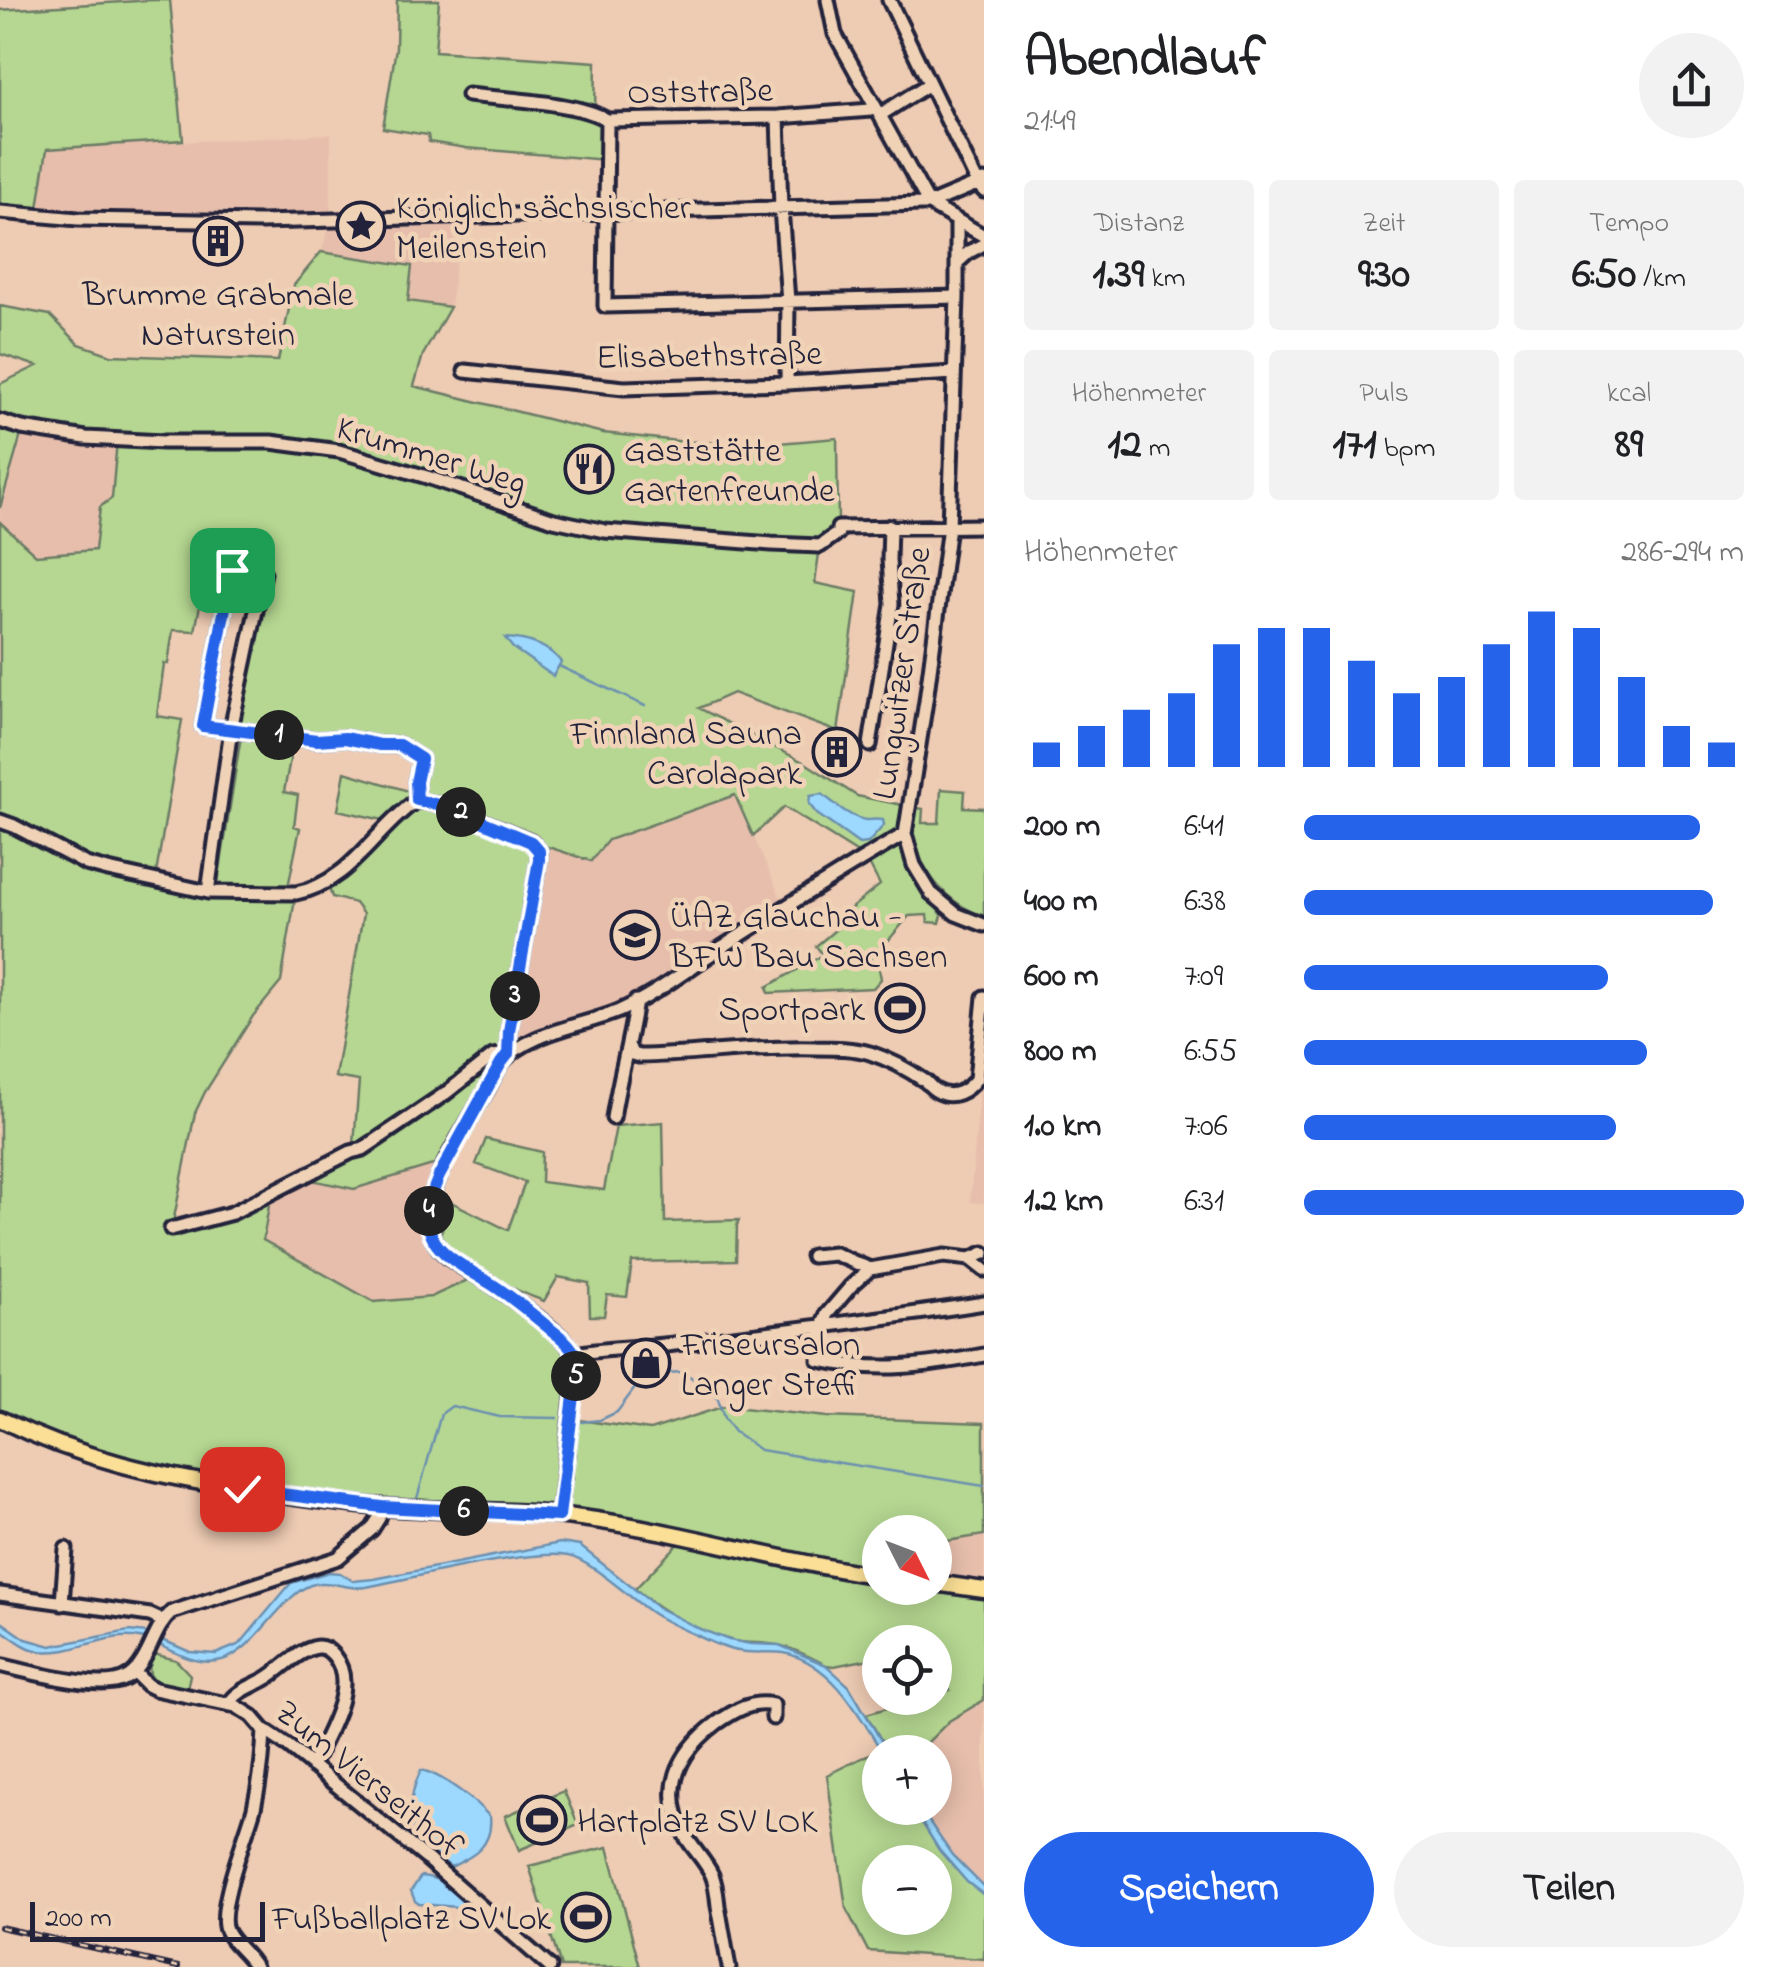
<!DOCTYPE html>
<html lang="de">
<meta charset="utf-8">
<style>
:root{--surface:#fff;--page:#f2f2f2;--text:#202124;--muted:#757577;--accent:#2563eb}
body{margin:0;font-family:"Indie Flower",sans-serif;background:var(--page);color:var(--text);height:100vh;display:flex;flex-direction:column;font-size:38px;white-space:nowrap}
*{box-sizing:border-box;margin:0}
p{font-size:32px;color:var(--muted)}
.icon{flex:none;width:55px;height:55px;fill:none;stroke:currentColor;stroke-width:2;stroke-linecap:round;stroke-linejoin:round}
.map{position:relative;flex:1;overflow:hidden}
.panel{display:flex;flex-direction:column;background:var(--surface);width:800px}
.panel>*{flex:none}
.needle{width:65px;rotate:132deg}
.controls{position:absolute;left:862px;top:1515px;display:grid;gap:20px}
.controls a{display:grid;place-items:center;width:90px;height:90px;border-radius:50%;background:var(--surface);box-shadow:0 5px 25px #0003;font-size:50px}
.scale{position:absolute;left:30px;bottom:25px;width:235px;box-sizing:border-box;padding-left:10px;border:5px solid #22223b;border-top:0;font-size:28px;line-height:35px;white-space:nowrap;color:#22223b;-webkit-text-stroke:8px #f0d3b7;paint-order:stroke}
.pin{position:absolute;display:grid;place-items:center;width:85px;height:85px;color:#fff;margin:-42px;border-radius:20px;box-shadow:0 5px 15px #0006}
.km{position:absolute;width:50px;height:50px;margin:-25px;border-radius:50%;background:#222;color:#fff;font-size:28px;line-height:50px;text-align:center}
.round{display:grid;place-items:center;flex:none;width:105px;height:105px;border-radius:52px;background:var(--page)}
.summary{display:flex;align-items:center;justify-content:space-between;height:170px;padding:0 40px}
h1{font-size:55px;font-weight:800;line-height:75px}
.metrics{display:grid;grid-template-columns:repeat(3,1fr);gap:15px;height:170px;padding:10px 40px}
.metrics div{display:grid;align-content:center;border-radius:10px;background:var(--page);text-align:center}
.metrics b{font-size:42px;font-weight:800}
.metrics small{font-size:28px;font-weight:400}
.metrics p{font-size:28px}
.chart{height:280px;padding:20px 40px}
.chart p{display:flex;justify-content:space-between}
.chart svg{width:100%;height:180px;margin-top:10px;stroke:var(--accent);stroke-width:6}
.button{display:flex;gap:20px;margin-top:auto;padding:20px 40px}
.button a{flex:1;height:115px;border-radius:60px;background:var(--accent);color:#fff;font-size:40px;font-weight:800;line-height:115px;text-align:center}
.button a+a{background:var(--page);color:var(--text)}
ul{padding:0 40px;list-style:none;font-size:32px}
li{display:grid;grid-template-columns:160px 120px 1fr;align-items:center;height:75px}
li i{height:25px;border-radius:12px;background:var(--accent)}
main{display:flex;flex:1;min-height:0}
.map>svg:first-child{display:block}
.built{fill:#e7beac}
.green{fill:#b5d791;stroke:#6c7c66;stroke-width:2.5;fill-rule:evenodd}
.water{fill:#9dd9fe;stroke:#6c90b0;stroke-width:2.5}
.lines{fill:none;stroke-linecap:round;stroke-linejoin:round}
.stream{stroke:#6c90b0;stroke-width:2.5}
.minor-casing{stroke:#22223b;stroke-width:19}
.major-casing{stroke:#22223b;stroke-width:21}
.minor{stroke:#f0d3b7;stroke-width:11}
.major{stroke:#fbdf96;stroke-width:14}
.rail-casing{stroke:#22223b;stroke-width:6}
.rail{stroke:#f0d3b7;stroke-width:2.5;stroke-dasharray:8;stroke-linecap:butt}
.route-casing{stroke:#fff;stroke-width:20}
.route{stroke:#2563eb;stroke-width:12}
.labels{text-anchor:middle;stroke-width:9;stroke-linejoin:round;paint-order:stroke}
.street-label{font-size:35px;fill:#22223b;stroke:#f0d3b7}
.poi-label{font-size:35px;fill:#22223b;stroke:#f0d3b7;text-anchor:start}
</style>
<main>
<div class="map">
<svg width="984" height="1967" viewBox="0 0 984 1967">
<rect width="100%" height="100%" fill="#eecbb3"/>
<filter id="ink" filterUnits="userSpaceOnUse"><feTurbulence type="fractalNoise" baseFrequency=".01" numOctaves="2"/><feDisplacementMap in="SourceGraphic" scale="20" xChannelSelector="R" yChannelSelector="G"/><feConvolveMatrix kernelMatrix="1 2 1 2 8 2 1 2 1" color-interpolation-filters="sRGB"/></filter>
<g filter="url(#ink)">
<!-- built -->
<path class="built" d="M331,134V220L461,218L450,307L408,302L412,266L321,252L331,221L37,215L46,149Z
M22,428L117,439L112,498L100,507L95,551L36,555L0,522V508Z
M735,795L785,907L654,992L527,1043L512,1034L539,875L548,847L591,860L608,840Z
M984,1045V1203L970,1202Z
M446,1161L432,1192L436,1245L477,1276L431,1297L374,1302L262,1240L271,1194L302,1178Z
M984,1535V1583L938,1578L935,1573V1543Z
M984,1700V1887L952,1855L920,1808H935V1752H918L949,1721Z"/>
<!-- green -->
<path class="green" d="M152,0H170L183,140L47,149L37,215L0,212V10Z
M397,0H439L435,51L596,62L595,112L607,120L606,160L466,148L429,142L428,135L383,128L396,48Z
M321,252L412,266L408,301L450,307L423,355L414,386L603,433L678,441L755,445L837,438L838,528L820,546L815,583L858,592L838,732L733,693L699,708L807,764L857,796L923,809L922,823H939L941,789L965,791L964,807L984,808V916C947,904 921,873 914,836L897,831L894,835L861,855L784,807L753,836L735,795L608,840L591,861L533,842L539,851L522,958L514,967L505,1046L492,1055L508,1054L446,1161L354,1189L302,1178L368,1142L354,1144L359,1081L335,1077L363,914L355,903L332,897L327,882L392,822L338,810L345,772L415,793L421,759L404,746L233,728L265,572L212,566L207,595H202L195,631L173,630L168,664H164L157,716L182,720L155,880L208,892L296,893L281,982L253,1016L205,1092L195,1113L172,1228L271,1194L263,1240L374,1302L431,1297L472,1278C506,1301 544,1326 570,1358L554,1501L548,1508C432,1505 318,1498 204,1477C133,1463 64,1446 0,1412V522L36,555L95,550L100,507L112,498L117,440L23,428L0,508V384L37,366L0,354V306L50,315L79,344L111,355L278,361L294,285Z
M241,736L293,743L284,792L298,795L294,826L300,828L288,887L217,889Z
M900,847C911,873 925,893 942,915L940,923L928,922L927,915L909,916L871,961L879,968L881,979L873,988L769,993L767,987L823,955L816,946L846,921L848,917L845,913L880,885L867,860Z
M663,1122L665,1222L739,1220L737,1225L736,1260L632,1262L627,1297L607,1295L604,1316H590L589,1283L558,1277L544,1301C501,1286 474,1267 438,1239L453,1203L508,1230L525,1182L476,1164L486,1139L542,1152L541,1182L604,1190L616,1126Z
M725,1406L827,1417L984,1423V1535L935,1543V1532H880V1569L795,1555L568,1508L579,1420L650,1430Z
M680,1542L880,1580V1588H933L984,1597V1700L949,1721L918,1752H888L866,1714L923,1698H935V1694L950,1690L939,1643L935,1645V1642H880V1657L834,1666L826,1665C812,1658 798,1650 782,1646C767,1642 750,1644 734,1641C698,1632 663,1612 635,1589Z
M154,1654L176,1660L190,1675L187,1689C163,1683 139,1685 154,1654Z
M880,1749V1808H913C934,1842 952,1869 984,1895V1959L868,1951L846,1908L827,1775ZM880,1862H935V1918H880Z
M564,1791L578,1825L519,1850L505,1816Z
M608,1847L640,1967H561L529,1866Z"/>
<!-- water -->
<path class="water" d="M505,638C526,639 548,645 561,662L553,676L513,648Z
M822,794C834,803 850,818 866,820C872,820 877,819 883,820L884,825L868,843L859,844L817,814L809,804L810,796Z
M560,1543L580,1546L657,1607L700,1629L729,1640L751,1644L779,1645L826,1665L849,1686L888,1752H882C859,1714 832,1663 784,1653C769,1651 753,1654 738,1651C724,1649 709,1641 696,1635C680,1628 663,1621 649,1611C629,1597 590,1560 568,1556C551,1553 533,1556 515,1558C465,1564 416,1577 366,1587C342,1591 325,1574 301,1590C275,1607 252,1652 222,1660C191,1668 171,1647 144,1639C109,1629 75,1656 39,1651C24,1648 12,1637 0,1629V1621L26,1639L51,1646L129,1631L147,1633L190,1652L216,1654L240,1644L291,1583L329,1572L340,1573L353,1581L374,1579Z
M421,1770C441,1774 476,1801 490,1817C493,1846 474,1856 451,1867C443,1861 431,1855 424,1848C405,1827 409,1794 421,1770Z
M913,1808H920L952,1855L984,1887V1895L967,1882L939,1850Z
M421,1876C442,1877 463,1895 475,1912L458,1907L419,1904L415,1901L411,1891Z"/>
<g class="lines">
<!-- stream -->
<path class="stream" d="M559,666L645,706
M582,1422L600,1420L617,1412L641,1380L665,1373L683,1372L712,1391L718,1399L724,1418L734,1432L760,1450L984,1486
M416,1502L441,1414L452,1406L500,1417L557,1418"/>
<!-- minor casing -->
<g class="minor-casing">
<path id="minor" d="M828,0L835,34L929,204L984,236
M889,0L978,184L984,191
M468,95C502,99 580,102 607,120L778,117L871,110L876,108
M880,115L929,84
M778,117L781,208L788,301L787,383
M607,120L605,306L957,297
M0,212L78,219L261,222L922,204H929L984,181
M957,221V297L949,526L926,701L905,834L914,865L931,893L956,914L984,925
M957,263L969,252L984,244
M465,371L624,388L787,383L954,373
M0,421L22,428L86,438L163,442H271L339,451L427,477L554,520L605,531L772,544L820,546L838,533V528L984,526
M870,745L892,604L889,560L890,526
M0,821L14,826L86,864L108,870L208,892L296,893C350,883 375,829 417,800
M208,892L231,729L264,573L232,570L203,726L317,740L345,738L380,745H399L421,759L416,782L417,800
M629,1047L632,1054L639,1056C698,1055 757,1046 816,1048C834,1048 853,1048 870,1053C888,1059 909,1070 925,1081C929,1084 932,1089 937,1091C952,1100 967,1091 976,1079L984,997
M613,1118C619,1079 630,1041 636,1001
M171,1229L232,1213L351,1152L363,1149L446,1093L493,1056L508,1054L509,1031L539,860V851L531,841L448,807L417,800
M984,1253L970,1259L944,1256L870,1269L851,1286L827,1314L822,1326L819,1360C878,1373 926,1366 984,1355
M812,1256L835,1254L870,1269
M970,1259L984,1270
M575,1354C611,1347 648,1348 683,1343C784,1331 884,1319 984,1303
M559,1515L577,1364C573,1342 554,1332 538,1318C524,1307 509,1296 494,1286C479,1276 462,1268 448,1257C403,1221 450,1154 471,1117C482,1099 492,1081 501,1063C530,1031 580,1027 619,1011C653,996 685,971 716,951C779,911 841,871 905,834
M0,1594L150,1615L163,1621
M62,1604L66,1549
M0,1665C28,1672 87,1687 115,1682C126,1680 134,1674 140,1665C152,1648 156,1626 172,1612L338,1558L372,1529L379,1518L383,1507
M134,1672L147,1685L155,1689L236,1706L252,1716L264,1730L288,1746L427,1859L550,1967
M229,1704C237,1690 254,1686 267,1678C282,1669 297,1652 313,1648C322,1645 328,1649 334,1656C359,1686 326,1735 312,1766
M255,1967C248,1953 232,1944 226,1930C217,1908 247,1834 254,1808C260,1782 263,1757 264,1730
M729,1967C725,1947 722,1926 718,1906C717,1896 716,1884 712,1875C706,1862 694,1850 686,1837C660,1791 677,1753 717,1723C734,1711 752,1700 773,1705V1718"/>
</g>
<!-- major casing -->
<g class="major-casing">
<path id="major" d="M0,1419C81,1459 159,1476 248,1490C293,1497 338,1504 383,1507C449,1512 516,1509 581,1518C682,1531 779,1562 880,1576
M935,1583L984,1590"/>
</g>
<!-- minor -->
<use href="#minor" class="minor"/>
<!-- major -->
<use href="#major" class="major"/>
<!-- rail casing -->
<g class="rail-casing">
<path id="rail" d="M0,1927L178,1967"/>
</g>
<!-- rail -->
<use href="#rail" class="rail"/>
</g>
</g>
<g class="lines" filter="url(#ink)">
<!-- route casing -->
<g class="route-casing">
<path id="route" d="M232,570L203,726L317,740L345,738L380,745H399L421,759L416,782L417,800L448,807L531,842L539,851V860L509,1031L508,1054L501,1063L439,1176C410,1244 444,1254 493,1285C513,1298 531,1313 549,1328C563,1339 574,1346 578,1364L559,1516L382,1507L242,1489"/>
</g>
<!-- route -->
<use href="#route" class="route"/>
</g>
<!-- icons -->
<defs>
<g id="sight-ring" transform="scale(2.5)"><circle r="9.5" fill="#f0d3b7" stroke="#22223b" stroke-width="1.5"/><path d="M0-6L1.8-2.2L6-1.7L2.9 1.2L3.7 5.4L0 3.3L-3.7 5.4L-2.9 1.2L-6-1.7L-1.8-2.2Z" fill="#22223b"/></g>
<g id="building-ring" transform="scale(2.5)"><circle r="9.5" fill="#f0d3b7" stroke="#22223b" stroke-width="1.5"/><path d="M-4-6H4V6H1V3H-1V6H-4ZM-2.5-4.3h1.7v1.8h-1.7ZM.8-4.3h1.7v1.8H.8ZM-2.5-1h1.7V.8h-1.7ZM.8-1h1.7V.8H.8Z" fill="#22223b"/></g>
<g id="restaurant-ring" transform="scale(2.5)"><circle r="9.5" fill="#f0d3b7" stroke="#22223b" stroke-width="1.5"/><path d="M-5-6h1v4h1v-4h1v4h1v-4h1v5L-1.5 .5V6h-2V.5L-5-1ZM5-6V6H3V1.5H1.5Q1.5-4 5-6Z" fill="#22223b"/></g>
<g id="school-ring" transform="scale(2.5)"><circle r="9.5" fill="#f0d3b7" stroke="#22223b" stroke-width="1.5"/><path d="M0-5L7-2L0 1L-7-2ZM-4 1L0 2.5L4 1V4Q0 6-4 4Z" fill="#22223b"/></g>
<g id="stadium-ring" transform="scale(2.5)"><circle r="9.5" fill="#f0d3b7" stroke="#22223b" stroke-width="1.5"/><path d="M0-5a6.5 5 0 1 0 0 10a6.5 5 0 1 0 0-10ZM-3.5-1.8h7v3.6h-7Z" fill="#22223b"/></g>
<g id="shop-ring" transform="scale(2.5)"><circle r="9.5" fill="#f0d3b7" stroke="#22223b" stroke-width="1.5"/><path d="M-5-2.5h2.3a2.7 3.5 0 0 1 5.4 0H5L5.5 6h-11ZM-1.5-2.5h3a1.5 2.3 0 0 0-3 0Z" fill="#22223b"/></g>
</defs>
<g fill-rule="evenodd">
<use href="#sight-ring" x="361" y="226"/>
<use href="#building-ring" x="218" y="241"/>
<use href="#restaurant-ring" x="589" y="469"/>
<use href="#building-ring" x="837" y="752"/>
<use href="#school-ring" x="635" y="935"/>
<use href="#stadium-ring" x="900" y="1008"/>
<use href="#shop-ring" x="646" y="1363"/>
<use href="#stadium-ring" x="542" y="1820"/>
<use href="#stadium-ring" x="586" y="1917"/>
</g>
<g class="labels">
<!-- street labels -->
<g class="street-label">
<text transform="translate(700 90) rotate(-1)" y="12">Oststraße</text>
<text transform="translate(709 354) rotate(-1)" y="12">Elisabethstraße</text>
<text transform="translate(432 454) rotate(17)" y="12">Krummer Weg</text>
<text transform="translate(900 673) rotate(-82)" y="12">Lungwitzer Straße</text>
<text transform="translate(370 1778) rotate(39)" y="12">Zum Vierseithof</text>
</g>
<!-- poi labels -->
<g class="poi-label">
<text x="396" y="218">Königlich sächsischer<tspan x="396" dy="40">Meilenstein</tspan></text>
<text x="218" y="305" text-anchor="middle">Brumme Grabmale<tspan x="218" dy="40">Naturstein</tspan></text>
<text x="624" y="461">Gaststätte<tspan x="624" dy="40">Gartenfreunde</tspan></text>
<text x="802" y="744" text-anchor="end">Finnland Sauna<tspan x="802" dy="40">Carolapark</tspan></text>
<text x="670" y="927">ÜAZ Glauchau -<tspan x="670" dy="40">BFW Bau Sachsen</tspan></text>
<text x="865" y="1020" text-anchor="end">Sportpark</text>
<text x="681" y="1355">Friseursalon<tspan x="681" dy="40">Langer Steffi</tspan></text>
<text x="577" y="1832">Hartplatz SV LOK</text>
<text x="551" y="1929" text-anchor="end">Fußballplatz SV Lok</text>
</g>
</g>
</svg>
<div class="controls">
<a><svg class="needle" viewBox="-14 -14 28 28"><path d="M0-13l5 13h-10z" fill="#e53935"/><path d="M0 13l5-13h-10z" fill="#757577"/></svg></a>
<a><svg class="icon" aria-label="locate" viewBox="0 0 24 24"><circle cx="12" cy="12" r="6"/><path d="M12 2v4M12 18v4M2 12h4M18 12h4"/></svg></a>
<a>+</a>
<a>−</a>
</div>
<div class="scale">200 m</div>
<div class="pin" style="left:232px;top:570px;background:#1e9e55"><svg class="icon" aria-label="arrive" viewBox="0 0 24 24"><path d="M6 21V4h12l-3 4 3 4H6"/></svg></div>
<div class="pin" style="left:242px;top:1489px;background:#d93025"><svg class="icon" aria-label="check" viewBox="0 0 24 24"><path d="M5 12l5 5 9-10"/></svg></div>
<b class="km" style="left:279px;top:735px">1</b>
<b class="km" style="left:461px;top:812px">2</b>
<b class="km" style="left:515px;top:996px">3</b>
<b class="km" style="left:429px;top:1211px">4</b>
<b class="km" style="left:576px;top:1376px">5</b>
<b class="km" style="left:464px;top:1511px">6</b>
</div>
<section class="panel">
<div class="summary"><div><h1>Abendlauf</h1><p>21:49</p></div><a class="round"><svg class="icon" aria-label="share" viewBox="0 0 24 24"><path d="M12 15V3M7 8l5-5 5 5M5 13v7h14v-7"/></svg></a></div>
<div class="metrics">
<div><p>Distanz</p><b>1.39<small> km</small></b></div>
<div><p>Zeit</p><b>9:30</b></div>
<div><p>Tempo</p><b>6:50<small> /km</small></b></div>
</div>
<div class="metrics">
<div><p>Höhenmeter</p><b>12<small> m</small></b></div>
<div><p>Puls</p><b>171<small> bpm</small></b></div>
<div><p>kcal</p><b>89</b></div>
</div>
<div class="chart"><p><span>Höhenmeter</span>286–294 m</p>
<svg viewBox="0 0 160 44" preserveAspectRatio="none"><path d="M5 44V38M15 44V34M25 44V30M35 44V26M45 44V14M55 44V10M65 44V10M75 44V18M85 44V26M95 44V22M105 44V14M115 44V6M125 44V10M135 44V22M145 44V34M155 44V38"/></svg>
</div>
<ul>
<li><b>200 m</b>6:41<i style="width:90%"></i></li>
<li><b>400 m</b>6:38<i style="width:93%"></i></li>
<li><b>600 m</b>7:09<i style="width:69%"></i></li>
<li><b>800 m</b>6:55<i style="width:78%"></i></li>
<li><b>1.0 km</b>7:06<i style="width:71%"></i></li>
<li><b>1.2 km</b>6:31<i style="width:100%"></i></li>
</ul>
<div class="button"><a>Speichern</a><a>Teilen</a></div>
</section>
</main>
